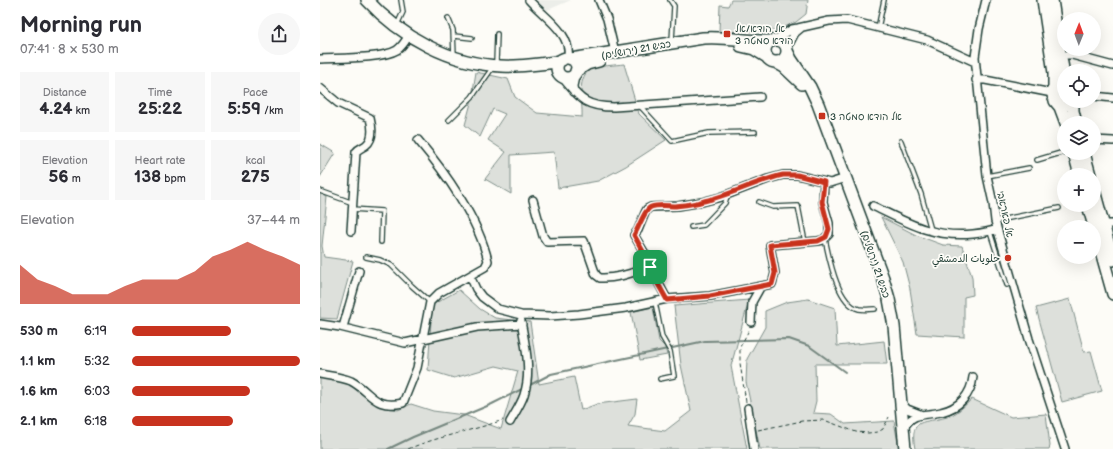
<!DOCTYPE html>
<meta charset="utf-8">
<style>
:root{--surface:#fff;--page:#f7f7f7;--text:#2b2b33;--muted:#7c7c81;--accent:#c8321e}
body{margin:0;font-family:"Balsamiq Sans","Playpen Sans Arabic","Playpen Sans Hebrew",sans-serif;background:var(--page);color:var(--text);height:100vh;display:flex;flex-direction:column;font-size:15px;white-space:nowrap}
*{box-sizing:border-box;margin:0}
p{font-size:13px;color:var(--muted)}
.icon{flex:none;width:22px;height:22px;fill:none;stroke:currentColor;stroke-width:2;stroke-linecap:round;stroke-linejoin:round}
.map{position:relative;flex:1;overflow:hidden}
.side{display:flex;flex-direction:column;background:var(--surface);width:320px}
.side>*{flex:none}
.needle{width:26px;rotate:1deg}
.fabs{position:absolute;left:737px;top:12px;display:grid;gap:8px}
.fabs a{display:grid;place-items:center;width:44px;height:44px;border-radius:50%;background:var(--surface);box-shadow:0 4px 16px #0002;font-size:20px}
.pin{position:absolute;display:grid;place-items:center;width:34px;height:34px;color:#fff;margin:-17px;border-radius:8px;box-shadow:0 2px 6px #0006}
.round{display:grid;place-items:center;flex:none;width:42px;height:42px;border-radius:21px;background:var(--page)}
.overview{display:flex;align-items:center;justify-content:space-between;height:68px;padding:0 20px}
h1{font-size:22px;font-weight:700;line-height:30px}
.metrics{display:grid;grid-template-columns:repeat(3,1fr);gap:6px;height:68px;padding:4px 20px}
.metrics div{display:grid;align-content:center;border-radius:0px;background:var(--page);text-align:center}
.metrics b{font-size:17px;font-weight:700}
.metrics small{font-size:11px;font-weight:400}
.metrics p{font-size:11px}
.chart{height:112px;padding:8px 20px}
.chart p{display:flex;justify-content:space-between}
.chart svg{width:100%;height:72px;margin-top:4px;fill:var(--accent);opacity:.7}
ul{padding:0 20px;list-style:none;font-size:13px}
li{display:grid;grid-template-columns:64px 48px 1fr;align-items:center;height:30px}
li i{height:10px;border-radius:5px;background:var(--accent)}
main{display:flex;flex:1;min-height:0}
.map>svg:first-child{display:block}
.built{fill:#eceee9}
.green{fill:#dde0db;stroke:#7e8e88}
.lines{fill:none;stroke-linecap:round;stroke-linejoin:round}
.stream{stroke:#75877f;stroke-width:2}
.lane-casing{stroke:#1f3d34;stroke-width:6}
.street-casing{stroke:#1f3d34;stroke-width:10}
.secondary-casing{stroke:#1f3d34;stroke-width:14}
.path{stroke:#1f3d34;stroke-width:1;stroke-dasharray:4 3;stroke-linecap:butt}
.lane{stroke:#fdfcf7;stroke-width:3.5}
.street{stroke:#fdfcf7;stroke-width:7}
.secondary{stroke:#fdfcf7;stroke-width:11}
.route-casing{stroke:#fff;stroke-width:8}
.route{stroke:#c8321e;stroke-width:5}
.poi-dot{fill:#c8321e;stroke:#fdfcf7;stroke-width:1.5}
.labels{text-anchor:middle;stroke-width:3.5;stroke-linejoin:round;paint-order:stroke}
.poi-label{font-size:10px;fill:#1f3d34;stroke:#fdfcf7;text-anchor:start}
.street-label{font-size:10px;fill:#1f3d34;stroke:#fdfcf7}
</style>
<main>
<section class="side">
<div class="overview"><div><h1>Morning run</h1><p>07:41 · 8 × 530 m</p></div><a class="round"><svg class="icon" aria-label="share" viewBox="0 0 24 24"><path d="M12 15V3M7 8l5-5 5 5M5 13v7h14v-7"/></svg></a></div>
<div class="metrics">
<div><p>Distance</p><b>4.24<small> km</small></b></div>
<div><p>Time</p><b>25:22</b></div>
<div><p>Pace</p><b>5:59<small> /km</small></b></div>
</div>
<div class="metrics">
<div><p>Elevation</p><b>56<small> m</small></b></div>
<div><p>Heart rate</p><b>138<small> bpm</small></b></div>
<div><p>kcal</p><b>275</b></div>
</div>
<div class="chart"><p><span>Elevation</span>37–44 m</p>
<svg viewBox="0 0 160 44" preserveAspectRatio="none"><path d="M0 44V20L10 29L20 33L30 38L40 38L50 38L60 33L70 29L80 29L90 29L100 24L110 15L120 11L130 6L140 11L150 15L160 20V44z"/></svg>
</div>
<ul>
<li><b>530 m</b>6:19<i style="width:59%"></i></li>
<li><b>1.1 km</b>5:32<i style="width:100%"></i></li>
<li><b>1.6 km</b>6:03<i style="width:70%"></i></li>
<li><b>2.1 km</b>6:18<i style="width:60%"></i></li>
</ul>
</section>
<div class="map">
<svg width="793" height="449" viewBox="0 0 793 449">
<rect width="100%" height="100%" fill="#fdfcf7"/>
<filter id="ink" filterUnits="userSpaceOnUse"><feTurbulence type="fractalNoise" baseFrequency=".025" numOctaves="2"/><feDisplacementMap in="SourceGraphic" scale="8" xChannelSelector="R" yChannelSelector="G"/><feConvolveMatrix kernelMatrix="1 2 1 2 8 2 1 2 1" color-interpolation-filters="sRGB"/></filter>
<g filter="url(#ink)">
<!-- built -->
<path class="built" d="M213,0H251L223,12Z"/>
<!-- green -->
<path class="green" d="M411,0H488L486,14L476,22L458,30L399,32L400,5L408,6Z
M304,64L319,114L346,140L306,166L278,181L238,188L234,152L191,155V194L165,179L186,152L168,140L185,114L173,109L160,137L145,125L151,103L156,72L188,79L195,97L217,113L262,117C263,101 255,76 273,68C279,66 296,65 304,64Z
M0,144L15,153L0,177Z
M0,193L7,197L2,246L4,257L33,261L17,319L0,318Z
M561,217L596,235L623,245L642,246L652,277L653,295L644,297V337L597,334L590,289L583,262Z
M139,290L160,309L175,318L210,322L219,384L254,377L261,410L277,404L317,399L315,414L308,426L345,431L371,411L361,365L354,306L429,300L411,366L427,449H0V377L29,383L60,406L78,410L91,404L113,411L144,415L181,429L198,371L176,366L134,378L108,370L112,305Z
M488,299L515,308L517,346L564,341L567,364H495L496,401L493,413L511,414L525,424L574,421L579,449H440L426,382L427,359L445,327V311L467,302Z
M750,299L764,352L771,351L782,391L742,402L716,308Z
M333,307L339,341L345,347L347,355L320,360L311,312Z
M652,399L691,417L726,414L730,446L729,449H595C589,416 604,424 627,417C637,414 644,406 652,399Z"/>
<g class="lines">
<!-- stream -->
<path class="stream" d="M208,386L231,374L385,341L469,339L489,346L525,372
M68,449L93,437L172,404L204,388"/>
<!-- lane casing -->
<g class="lane-casing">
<path id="lane" d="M350,0L354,6L352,41
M128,18L133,30L134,56
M77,25L83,12L81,0
M558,28L564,0
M134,36L152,38
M176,63L177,34
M320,106L352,141L389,133L435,132
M129,120L152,97L173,67
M581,141L601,194L611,230
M717,160L744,152
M667,176L709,168
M0,191L33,203
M439,202L453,207L478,206L485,242
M32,209L62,211L61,242
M675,221L739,208
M371,227L384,225L405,203L407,196
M670,232L687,285
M505,239C509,257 517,304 539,309C544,310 550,309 555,309
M46,257L60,260L71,265L92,286L110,302
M335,302L342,337L350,351L354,376L340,379"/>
</g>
<!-- street casing -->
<g class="street-casing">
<path id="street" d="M209,0C224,17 252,33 248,58
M279,0L287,19L295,52
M666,0L659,29L655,57L667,176L673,203L675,221L709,339L745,449
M454,41L472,29L478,28L509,21L527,20L607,40L655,62
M467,48L475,33L481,28
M740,55H752L793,66
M0,59C19,58 62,59 77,50C83,46 86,40 89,35
M241,76C259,97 263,107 294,107L440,97
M656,80H665L732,93
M0,88L18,103L50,118C52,126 54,139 46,145C42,148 39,148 36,152L31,231
M254,92L253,86L256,73
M774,96L793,98
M774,140L793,141
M213,200L223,236L227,242L264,241L276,275L280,278C297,279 314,272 330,267L347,299
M553,206C588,223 613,238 653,234C662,233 669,232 677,229
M783,224H793
M330,267L327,257L314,235L318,230L325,213L327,209L331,207L358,206L382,202L401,197L448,179L463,175H477L510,183L526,178
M150,276L156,289L162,297L178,309L201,315L230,316L259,314L306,308L347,299L390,296L452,284L455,273L450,245L498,241L503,240L509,234V223L503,202L504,182
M431,322L432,302L441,286
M0,324L20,327L85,343L157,327L202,324
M23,327L39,271
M0,374C9,376 22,377 31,381C53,393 53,409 83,403L97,368L110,302L119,293L165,267L168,261C159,220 125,172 98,140
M581,402L587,409L600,414
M428,408L434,449
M190,422C195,413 201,404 204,395C212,371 205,344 201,321
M583,429C593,411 605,416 621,412C639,408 651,395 653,377"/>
</g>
<!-- secondary casing -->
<g class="secondary-casing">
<path id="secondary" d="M47,0C81,37 131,64 181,66C199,67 218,64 236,62L242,60
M723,0L734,73V87
M732,0L739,47L744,74
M445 51a11 11 0 1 1 22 0a11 11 0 1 1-22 0Z
M421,46L434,49L447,57
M467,51L471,59L490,87L498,104L563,278L569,299L574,326L585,449
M237 68a10 10 0 1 1 20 0a10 10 0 1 1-20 0Z
M251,59L383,38C406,36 429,42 452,41
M455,62L464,67L482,84
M256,71L267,64L279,61
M740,82C723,90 739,114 753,101
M735,101L740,107L746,123
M753,101V111L756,123
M754,153L760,175
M764,153L770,175
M774,190L793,260
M768,205L793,294"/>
</g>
<!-- path -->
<path class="path" d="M426,402L420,363V347L429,330
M438,430L482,421L504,420L536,432L548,433L558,432L563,429L569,417
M88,449C119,436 152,431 183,420"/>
<!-- lane -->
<use href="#lane" class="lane"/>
<!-- street -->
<use href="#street" class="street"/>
<!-- secondary -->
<use href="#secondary" class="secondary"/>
</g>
</g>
<g class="lines" filter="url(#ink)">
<!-- route casing -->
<g class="route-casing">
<path id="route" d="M463,175H477L504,182L502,202L509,229L506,237L498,241L450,245L455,273L452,284L390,296L347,300L338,284L326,257L314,235C319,228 324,210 331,207C339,204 348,206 356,206C365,205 375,204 384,201C411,195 436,181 463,175Z"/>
</g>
<!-- route -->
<use href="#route" class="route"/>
</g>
<!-- markers -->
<g class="poi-dot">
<rect x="403" y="30" width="8" height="8" rx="2"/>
<rect x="498" y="112" width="8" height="8" rx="2"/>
<circle cx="688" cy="258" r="4"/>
</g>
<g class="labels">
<!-- poi labels -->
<g class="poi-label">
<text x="415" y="32">אל הודא/אל<tspan x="415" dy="12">הודא סמטה 3</tspan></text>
<text x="510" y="120">אל הודא סמטה 3</text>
<text x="680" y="262" text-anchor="end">حلويات الدمشقي</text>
</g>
<!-- street labels -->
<g class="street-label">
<text transform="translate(316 49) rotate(-10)" y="4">כביש 21 (ירושלים)</text>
<text transform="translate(686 214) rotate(78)" y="4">אל פאראבי</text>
<text transform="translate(556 264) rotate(71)" y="4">כביש 21 (ירושלים)</text>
</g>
</g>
</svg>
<div class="fabs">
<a><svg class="needle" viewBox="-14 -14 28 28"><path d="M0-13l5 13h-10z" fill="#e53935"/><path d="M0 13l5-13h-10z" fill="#7c7c81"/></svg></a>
<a><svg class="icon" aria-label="locate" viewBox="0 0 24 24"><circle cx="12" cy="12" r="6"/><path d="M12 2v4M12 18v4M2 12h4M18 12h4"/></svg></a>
<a><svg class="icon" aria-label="layers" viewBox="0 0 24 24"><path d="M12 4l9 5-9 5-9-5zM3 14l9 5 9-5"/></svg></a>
<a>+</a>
<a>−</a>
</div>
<div class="pin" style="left:330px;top:267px;background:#1e9e55"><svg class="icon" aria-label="arrive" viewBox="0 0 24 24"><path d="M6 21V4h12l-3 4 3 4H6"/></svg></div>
</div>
</main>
